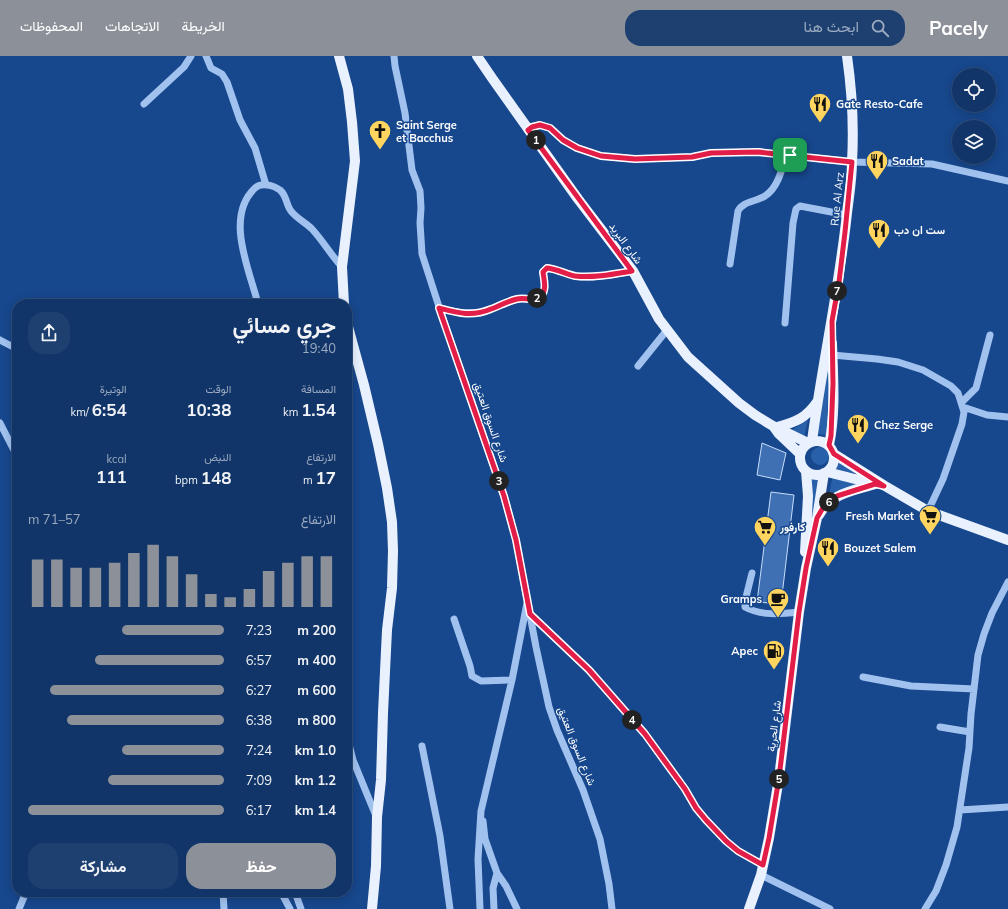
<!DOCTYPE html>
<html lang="ar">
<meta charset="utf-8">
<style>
:root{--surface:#113569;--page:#1e4071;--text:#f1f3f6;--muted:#9cabc0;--line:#30507d;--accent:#8c9099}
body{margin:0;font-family:Mulish,Vazirmatn,sans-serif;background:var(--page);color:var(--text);direction:rtl;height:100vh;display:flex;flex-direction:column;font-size:15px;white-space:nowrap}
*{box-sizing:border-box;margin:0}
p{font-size:13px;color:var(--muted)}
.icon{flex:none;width:22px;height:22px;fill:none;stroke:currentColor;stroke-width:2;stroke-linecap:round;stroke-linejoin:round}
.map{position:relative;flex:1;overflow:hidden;direction:ltr}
.sheet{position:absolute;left:12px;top:243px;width:340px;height:598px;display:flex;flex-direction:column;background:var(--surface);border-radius:16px;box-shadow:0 2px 10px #0003,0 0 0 1px var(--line);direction:rtl}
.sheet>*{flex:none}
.controls{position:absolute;left:952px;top:12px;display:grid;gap:8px}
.controls a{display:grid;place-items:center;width:44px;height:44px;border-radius:50%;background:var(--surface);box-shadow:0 2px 10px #0003,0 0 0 1px var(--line);font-size:20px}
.pin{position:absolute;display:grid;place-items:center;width:34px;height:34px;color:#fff;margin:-17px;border-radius:8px;box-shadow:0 2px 6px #0006}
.km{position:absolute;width:20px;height:20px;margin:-10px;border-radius:50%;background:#222;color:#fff;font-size:11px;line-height:20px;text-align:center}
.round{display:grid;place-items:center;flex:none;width:42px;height:42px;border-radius:16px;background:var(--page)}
.summary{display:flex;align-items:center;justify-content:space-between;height:68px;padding:0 16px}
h1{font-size:22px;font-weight:700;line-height:30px}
.stats{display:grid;grid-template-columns:repeat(3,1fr);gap:6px;height:68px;padding:4px 16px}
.stats div{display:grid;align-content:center}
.stats b{font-size:17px;font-weight:700}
.stats small{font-size:11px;font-weight:400}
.stats p{font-size:11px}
.chart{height:112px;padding:8px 16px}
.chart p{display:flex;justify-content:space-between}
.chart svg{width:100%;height:72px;margin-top:4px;stroke:var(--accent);stroke-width:6}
.action{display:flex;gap:8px;margin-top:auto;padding:8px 16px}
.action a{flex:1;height:46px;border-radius:16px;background:var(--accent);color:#fff;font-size:16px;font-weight:700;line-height:46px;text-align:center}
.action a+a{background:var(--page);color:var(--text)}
ul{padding:0 16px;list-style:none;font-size:13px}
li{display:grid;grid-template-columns:64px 48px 1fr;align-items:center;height:30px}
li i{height:10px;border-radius:5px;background:var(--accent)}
header{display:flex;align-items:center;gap:24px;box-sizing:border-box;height:56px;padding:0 20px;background:var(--accent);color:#fff}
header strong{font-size:19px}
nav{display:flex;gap:22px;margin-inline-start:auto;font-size:14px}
.search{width:280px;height:36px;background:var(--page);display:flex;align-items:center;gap:10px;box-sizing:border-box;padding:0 14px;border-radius:16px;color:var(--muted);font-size:15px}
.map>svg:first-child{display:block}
.green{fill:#2960aa}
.building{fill:#3f70b4;stroke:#c7ddfb}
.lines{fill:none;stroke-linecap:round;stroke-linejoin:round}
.minor{stroke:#a1c2ef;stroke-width:7}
.major{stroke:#e9f1ff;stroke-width:10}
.route-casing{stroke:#fff;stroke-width:8}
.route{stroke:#e11d48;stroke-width:5}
.labels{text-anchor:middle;stroke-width:3;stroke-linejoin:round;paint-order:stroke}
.poi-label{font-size:11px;font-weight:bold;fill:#fff;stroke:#17478c;text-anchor:start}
.street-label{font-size:11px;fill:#fff;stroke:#17478c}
</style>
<header>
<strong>Pacely</strong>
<div class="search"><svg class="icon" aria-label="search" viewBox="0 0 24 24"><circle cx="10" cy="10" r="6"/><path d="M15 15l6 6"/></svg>ابحث هنا</div>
<nav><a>الخريطة</a><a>الاتجاهات</a><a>المحفوظات</a></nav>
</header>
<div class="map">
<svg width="1008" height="853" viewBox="0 0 1008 853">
<rect width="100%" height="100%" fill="#17478c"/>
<!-- green -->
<path class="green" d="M829,299L827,379L816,378Z
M808,364L804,382L792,374Z
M811 400a9 9 0 1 1 18 0a9 9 0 1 1-18 0Z
M839,404L855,417L835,415Z
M811,420L821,422L807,486Z
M832,423L865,426L829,439Z"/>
<!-- building -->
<path class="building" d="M762,387L786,397L780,424L757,419Z
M771,436L794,439L781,548L757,546Z"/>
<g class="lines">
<!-- minor -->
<path class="minor" d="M206,0L211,12L222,18L227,26L240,64L255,92L266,129
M394,0L395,10L405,57L412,114L420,135L421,152L420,167L422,198L442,260L504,440L516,484L536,591L549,651L557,674L583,734L600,783L609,828L612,853
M144,48L184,11L191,0
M528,74L531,71L540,69L550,72L563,84L577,92L601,100L635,103L692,101L711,97L758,96L852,106L932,108L1008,125
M730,208L738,155C743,145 756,146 765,140C778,132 782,113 786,99
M258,248C250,215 224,161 255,132C261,126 273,129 280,134C287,140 286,149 291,155C296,162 306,167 312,173C323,185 331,199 342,211
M439,252C457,257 473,260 491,253C499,250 508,245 517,243C525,241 534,246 541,240C547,234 544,224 543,216L547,212C557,213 566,218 575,220C594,223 614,218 633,215
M785,267L793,167L796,153L800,150L847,159
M0,284L17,293
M832,299L877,303L898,306L923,314L951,330L958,337L964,356L962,368L943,423L928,455
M638,310L667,274
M962,346L976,332L990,279
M963,351L987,359L1008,361
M0,367L17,400
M752,517L745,545V551C761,560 781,558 799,556
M531,559L589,614L645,678L685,733L696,752L706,764L726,785L738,795L763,809
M454,563L470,610L472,620L481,625L512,624
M863,621L911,630L974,633
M940,671L970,676
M347,681L353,704L376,760
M422,690L440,780L450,853
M960,754L1008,751
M483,765L485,783L497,817
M761,819L830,853
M223,836L224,853
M281,836L290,853
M295,836L301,853
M19,853L26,836
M480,853L478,803L481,755L512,624L527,547
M494,853L493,832L497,817L506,830L517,853
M925,853L936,835L946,809L957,771L969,692L971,658L978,599L984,578L992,557L1008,526"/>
<!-- major -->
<path class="major" d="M339,0L348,33L352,66L355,105L342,211L344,248
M477,0L492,22L578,143L633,215L659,263L688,301L739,347L755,359L773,370L808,387
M347,267L364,329L378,388L387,432L392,466L393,495L392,532L387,574L383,657L381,724L377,761L376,810L372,853
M774,371L779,378L800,398
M777,371C796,366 806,362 817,346
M800 402a17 17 0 1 1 34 0a17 17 0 1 1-34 0Z
M812,385C822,309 839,234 847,157C849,140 852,123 852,106C854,71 852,35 847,0
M829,389C836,356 833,320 832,287
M834,398L885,430L928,455L1008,484
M827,416L875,428
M819,459C831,437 853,435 875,428
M805,496L808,440L806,415
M749,853L761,819L769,782L779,722L799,556L806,512L817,462L824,417"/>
</g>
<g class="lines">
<!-- route casing -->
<g class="route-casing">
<path id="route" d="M540,69L550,72L563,84L577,92L601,100L635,103L692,101L711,97L758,96L852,106L845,176L839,226L832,265L833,328L831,380L829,389L834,398L884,430L875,428L837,440L824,450L817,462L806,512L799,556L779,722L769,782L763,809L738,795L726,785L706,764L696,752L685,733L645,678L589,614L530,558L516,484L504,440L439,252C458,257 472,261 491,253C499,250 508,245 517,243C525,241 534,246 541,240C547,234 544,224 543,216L547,212C557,213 566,218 575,220C594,222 614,218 632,215L528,74L532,71Z"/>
</g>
<!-- route -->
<use href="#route" class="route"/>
</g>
<!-- icons -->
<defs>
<g id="restaurant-pin" transform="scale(1.15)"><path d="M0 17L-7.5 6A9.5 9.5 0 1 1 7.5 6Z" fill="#ffd55f" stroke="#17478c"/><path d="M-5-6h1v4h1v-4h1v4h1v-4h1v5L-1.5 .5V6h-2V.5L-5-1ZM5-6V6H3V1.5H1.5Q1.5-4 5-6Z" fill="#111"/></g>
<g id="church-pin" transform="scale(1.15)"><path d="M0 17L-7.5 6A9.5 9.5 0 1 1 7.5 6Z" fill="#ffd55f" stroke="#17478c"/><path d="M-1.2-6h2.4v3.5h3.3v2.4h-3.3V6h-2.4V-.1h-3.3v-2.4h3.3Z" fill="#111"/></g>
<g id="supermarket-pin" transform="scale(1.15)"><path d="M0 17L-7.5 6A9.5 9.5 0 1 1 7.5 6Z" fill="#ffd55f" stroke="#17478c"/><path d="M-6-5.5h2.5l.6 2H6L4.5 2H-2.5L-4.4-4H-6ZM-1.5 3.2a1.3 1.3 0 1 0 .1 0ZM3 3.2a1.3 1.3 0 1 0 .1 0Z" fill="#111"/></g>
<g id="cafe-pin" transform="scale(1.15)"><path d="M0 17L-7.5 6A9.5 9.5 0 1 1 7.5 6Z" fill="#ffd55f" stroke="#17478c"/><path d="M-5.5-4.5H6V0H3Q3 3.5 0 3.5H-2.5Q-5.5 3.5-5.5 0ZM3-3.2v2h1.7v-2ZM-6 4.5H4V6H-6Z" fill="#111"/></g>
<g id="fuel-pin" transform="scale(1.15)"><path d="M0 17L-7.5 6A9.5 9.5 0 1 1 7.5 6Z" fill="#ffd55f" stroke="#17478c"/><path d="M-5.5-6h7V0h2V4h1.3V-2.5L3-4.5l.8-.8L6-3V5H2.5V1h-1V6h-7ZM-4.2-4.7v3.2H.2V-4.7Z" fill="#111"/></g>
</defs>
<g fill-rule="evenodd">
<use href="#restaurant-pin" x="820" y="48"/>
<use href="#church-pin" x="380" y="75"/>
<use href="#restaurant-pin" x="877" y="105"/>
<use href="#restaurant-pin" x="879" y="174"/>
<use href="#restaurant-pin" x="858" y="369"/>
<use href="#supermarket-pin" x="930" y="460"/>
<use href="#supermarket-pin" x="765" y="471"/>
<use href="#restaurant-pin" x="828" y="492"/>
<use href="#cafe-pin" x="778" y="543"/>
<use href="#fuel-pin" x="774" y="595"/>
</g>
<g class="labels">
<!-- poi labels -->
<g class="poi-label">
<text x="836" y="52">Gate Resto-Cafe</text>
<text x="396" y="73">Saint Serge<tspan x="396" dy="13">et Bacchus</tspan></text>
<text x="892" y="109">Sadat</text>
<text x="894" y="178">ست ان دب</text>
<text x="874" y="373">Chez Serge</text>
<text x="914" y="464" text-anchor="end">Fresh Market</text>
<text x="780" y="475">كارفور</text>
<text x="844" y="496">Bouzet Salem</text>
<text x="762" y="547" text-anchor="end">Gramps</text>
<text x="758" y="599" text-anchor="end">Apec</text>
</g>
<!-- street labels -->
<g class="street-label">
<text transform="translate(837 143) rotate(-84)" y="4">Rue Al Arz</text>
<text transform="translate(626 187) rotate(54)" y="4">شارع البريد</text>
<text transform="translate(491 366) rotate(71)" y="4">شارع السوق العتيق</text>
<text transform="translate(774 670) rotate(-83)" y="4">شارع الحرية</text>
<text transform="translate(577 690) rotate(68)" y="4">شارع السوق العتيق</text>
</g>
</g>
</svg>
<div class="controls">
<a><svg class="icon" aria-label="locate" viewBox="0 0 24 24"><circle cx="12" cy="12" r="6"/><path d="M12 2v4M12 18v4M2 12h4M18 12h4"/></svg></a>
<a><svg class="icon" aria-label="layers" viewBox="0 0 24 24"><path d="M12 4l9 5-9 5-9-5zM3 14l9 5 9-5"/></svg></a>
</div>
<div class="pin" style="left:790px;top:99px;background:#1e9e55"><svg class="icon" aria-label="arrive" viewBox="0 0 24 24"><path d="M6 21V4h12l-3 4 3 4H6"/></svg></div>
<b class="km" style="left:536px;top:84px">1</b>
<b class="km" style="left:537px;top:242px">2</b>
<b class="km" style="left:499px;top:425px">3</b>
<b class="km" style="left:632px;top:664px">4</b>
<b class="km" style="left:779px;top:723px">5</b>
<b class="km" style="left:829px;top:446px">6</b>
<b class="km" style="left:837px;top:235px">7</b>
<section class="sheet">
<div class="summary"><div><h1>جري مسائي</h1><p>19:40</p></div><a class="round"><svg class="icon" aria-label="share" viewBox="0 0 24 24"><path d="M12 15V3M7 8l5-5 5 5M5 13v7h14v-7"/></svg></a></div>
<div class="stats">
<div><p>المسافة</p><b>1.54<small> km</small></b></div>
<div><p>الوقت</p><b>10:38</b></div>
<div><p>الوتيرة</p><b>6:54<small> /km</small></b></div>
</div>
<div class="stats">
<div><p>الارتفاع</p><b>17<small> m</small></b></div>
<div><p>النبض</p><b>148<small> bpm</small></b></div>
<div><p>kcal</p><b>111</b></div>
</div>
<div class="chart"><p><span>الارتفاع</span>57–71 m</p>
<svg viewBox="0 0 160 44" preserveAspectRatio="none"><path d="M5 44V15M15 44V15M25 44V20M35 44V20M45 44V17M55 44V11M65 44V6M75 44V13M85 44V24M95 44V36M105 44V38M115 44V33M125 44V22M135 44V17M145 44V13M155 44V13"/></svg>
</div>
<ul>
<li><b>200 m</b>7:23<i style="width:52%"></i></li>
<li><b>400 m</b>6:57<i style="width:66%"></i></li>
<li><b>600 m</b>6:27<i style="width:89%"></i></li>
<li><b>800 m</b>6:38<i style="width:80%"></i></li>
<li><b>1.0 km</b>7:24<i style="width:52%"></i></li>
<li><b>1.2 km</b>7:09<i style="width:59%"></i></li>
<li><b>1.4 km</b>6:17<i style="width:100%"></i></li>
</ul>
<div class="action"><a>حفظ</a><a>مشاركة</a></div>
</section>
</div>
